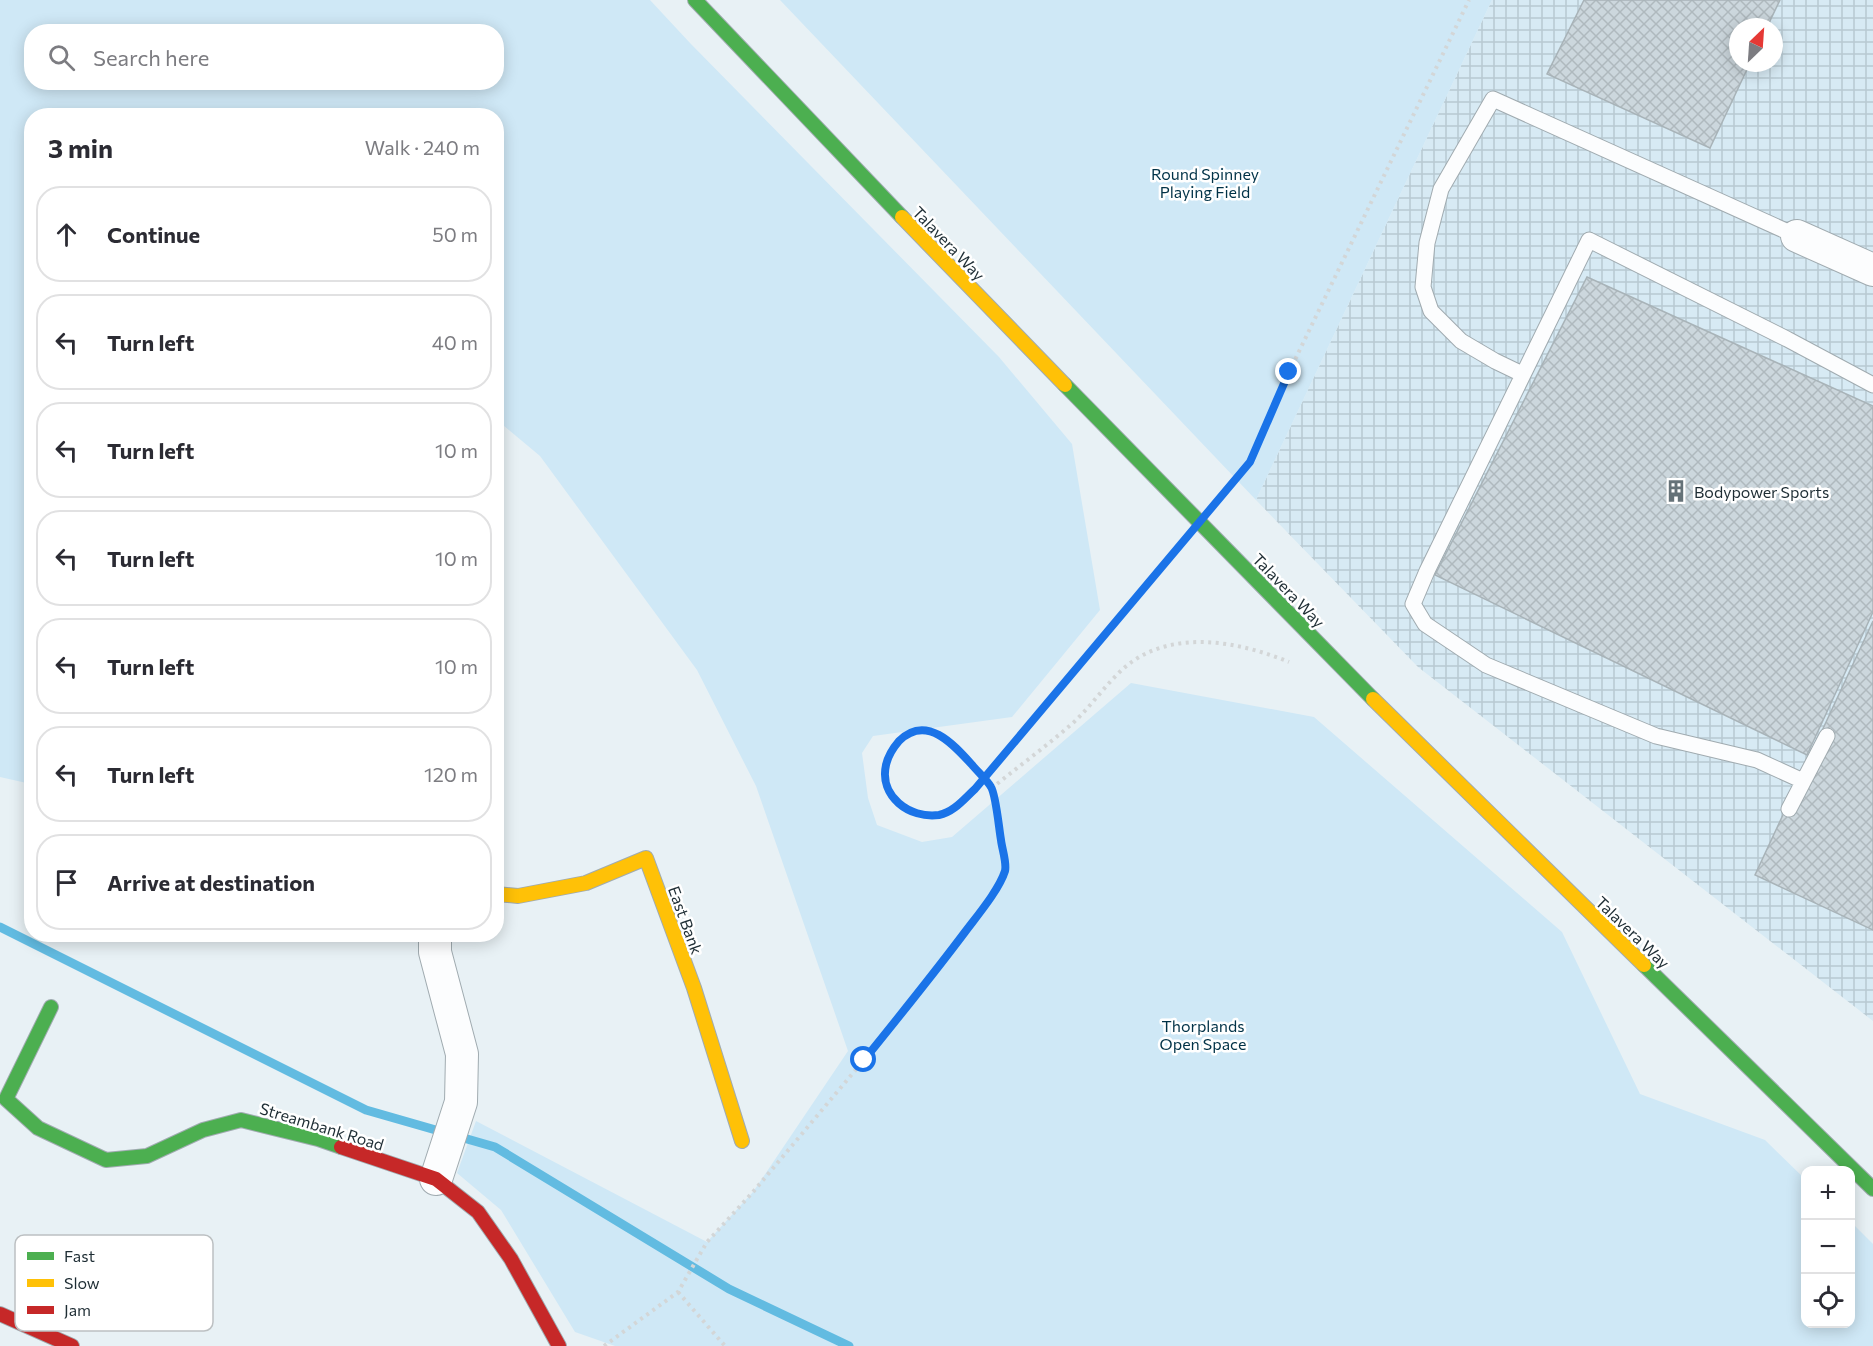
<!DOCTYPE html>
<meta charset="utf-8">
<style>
body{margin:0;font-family:Commissioner,sans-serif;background:#f2f2f3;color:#2b2b33}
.controls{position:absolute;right:18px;bottom:18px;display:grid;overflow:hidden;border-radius:12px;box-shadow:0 3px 15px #0003}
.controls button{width:54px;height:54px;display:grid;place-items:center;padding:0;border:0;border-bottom:2px solid #e1e1e2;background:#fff;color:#2b2b33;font:30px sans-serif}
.compass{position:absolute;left:1729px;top:18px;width:54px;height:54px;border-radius:50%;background:#fff;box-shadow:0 3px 15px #0003;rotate:25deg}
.stop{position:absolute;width:18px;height:18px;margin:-14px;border:4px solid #1a73e8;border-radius:50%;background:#fff}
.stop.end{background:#1a73e8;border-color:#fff;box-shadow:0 2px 6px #0008}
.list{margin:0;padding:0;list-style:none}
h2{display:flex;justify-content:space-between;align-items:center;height:78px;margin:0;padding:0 24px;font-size:26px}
h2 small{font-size:20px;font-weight:400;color:#7c7c81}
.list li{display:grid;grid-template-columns:39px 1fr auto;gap:18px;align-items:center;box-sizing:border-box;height:96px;margin:0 12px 12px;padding:0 12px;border:2px solid #e1e1e2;border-radius:24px}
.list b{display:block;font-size:22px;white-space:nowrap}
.list em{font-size:20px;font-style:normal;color:#7c7c81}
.icon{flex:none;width:33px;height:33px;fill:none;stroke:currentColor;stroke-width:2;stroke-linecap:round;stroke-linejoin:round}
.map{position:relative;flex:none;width:1873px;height:1346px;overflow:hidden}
.search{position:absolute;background:#fff;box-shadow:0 3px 15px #0003;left:24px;top:24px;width:480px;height:66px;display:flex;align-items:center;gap:15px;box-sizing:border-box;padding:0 21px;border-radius:24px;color:#7c7c81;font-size:22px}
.panel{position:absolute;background:#fff;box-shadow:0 3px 15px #0003;left:24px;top:108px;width:480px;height:834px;border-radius:24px}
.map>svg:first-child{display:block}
</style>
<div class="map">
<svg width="1873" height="1346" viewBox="0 0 1873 1346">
<defs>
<pattern id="industrial-grid" width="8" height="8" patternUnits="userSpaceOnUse" patternTransform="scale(1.5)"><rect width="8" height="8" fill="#d7eaf4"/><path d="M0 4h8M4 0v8" fill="none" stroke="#b8c9d2"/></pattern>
<pattern id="building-cross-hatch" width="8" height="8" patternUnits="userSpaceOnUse" patternTransform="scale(1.5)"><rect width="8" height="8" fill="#ccd7dd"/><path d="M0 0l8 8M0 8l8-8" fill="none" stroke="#afb9be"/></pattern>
</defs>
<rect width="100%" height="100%" fill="#e8f1f5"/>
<path fill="url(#industrial-grid)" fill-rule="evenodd" d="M1492,0h381v1021l-455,-354 -162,-167zM1738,27h36v36h-36z"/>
<path fill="#cfe8f6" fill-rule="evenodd" d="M0,0h650l40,43 309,314 73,87 28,166 -88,107 -139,19 -11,17 6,45 9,27 45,17 30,-5 179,-154 183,34 248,215 78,162 125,46 40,39 1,145h44l1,-102 22,22v102h-1258l-40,-14 -74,-122 -44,-37 19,-52 231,121 46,-50 95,-141 -92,-265 -59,-116 -157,-214 -43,-36 -1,-304h-464l-1,668 -31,-7zM32,32h464v50h-464z
M780,0h712l-236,500z"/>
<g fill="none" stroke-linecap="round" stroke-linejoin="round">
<path stroke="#62bbe1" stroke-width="9" d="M0,927l366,183 129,37 234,142 120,57"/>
</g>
<path fill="url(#building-cross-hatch)" stroke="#a8b3b8" stroke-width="1.5" d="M1584,0h196l-13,27h-29v36h12l-40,85 -163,-74z
M1587,277l286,129v206l-66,143 -372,-180z
M1873,621v309l-118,-55z"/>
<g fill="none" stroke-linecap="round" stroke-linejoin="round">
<g stroke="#a0abb0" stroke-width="17">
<path id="lane" d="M1522,374l-27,-13 -34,-20 -30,-30 -8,-24 4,-44 14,-54 52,-90 304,137
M1803,781l-46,-21 -101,-24 -170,-71 -61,-41 -12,-20 14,-33 162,-331 198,99 86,46
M1789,809l38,-73"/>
</g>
<g stroke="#a0abb0" stroke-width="34">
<path id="street" d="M1797,236l76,34
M435,934v18l27,102 -1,48 -25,77"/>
</g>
<g stroke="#a0abb0" stroke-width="16">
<path id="fast" d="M695,0l207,217
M1065,385l308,314
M1644,965l229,224
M51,1007l-45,92 32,29 68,32 41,-4 56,-26 38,-10 77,19 23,8"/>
</g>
<g stroke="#a0abb0" stroke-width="16">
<path id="slow" d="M902,217l163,168
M1373,699l271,266
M496,894l22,2 68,-13 60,-25 48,130 48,153"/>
</g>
<g stroke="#a0abb0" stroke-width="16">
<path id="jam" d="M341,1147l95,32 42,33 33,47 48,87
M0,1314l72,32"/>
</g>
<path stroke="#d3d6d7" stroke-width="4" stroke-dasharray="3 4.5" stroke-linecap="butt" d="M1250,462l39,-90 180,-372
M967,759l25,29c27,-22 56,-43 82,-66 18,-17 32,-38 50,-54 46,-40 114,-27 165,-6
M678,1292l47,54
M604,1346l74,-54 29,-50 46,-50 111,-132 65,-80 57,-76 20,-34 -14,-82"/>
<use href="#lane" stroke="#fcfdfe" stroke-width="15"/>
<use href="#street" stroke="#fcfdfe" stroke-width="32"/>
<use href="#fast" stroke="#4caf50" stroke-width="14"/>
<use href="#slow" stroke="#ffc107" stroke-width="14"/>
<use href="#jam" stroke="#c62828" stroke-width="14"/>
<path stroke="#d3d6d7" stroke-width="4" stroke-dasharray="3 4.5" stroke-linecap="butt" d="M967,759c-4,-4 -8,-10 -12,-14 -53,-51 -104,48 -40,68 29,8 41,-6 60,-24l275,-327"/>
</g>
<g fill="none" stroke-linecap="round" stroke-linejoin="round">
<path stroke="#1a73e8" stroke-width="8" d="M864,1060c34,-42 68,-84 101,-128 12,-16 34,-42 40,-61 2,-8 -3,-22 -4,-31 -2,-11 -5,-45 -10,-53 -4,-7 -12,-14 -18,-21 -18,-20 -46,-53 -74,-25 -6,7 -11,15 -13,24 -7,31 23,54 53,50 15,-3 25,-16 36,-26l275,-327 39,-90"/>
</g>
<defs>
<g id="building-bare" transform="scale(1.8)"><path d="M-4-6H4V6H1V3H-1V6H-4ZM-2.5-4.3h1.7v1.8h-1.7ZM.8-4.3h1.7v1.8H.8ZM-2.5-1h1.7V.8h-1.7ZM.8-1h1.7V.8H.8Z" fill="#657278" stroke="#fff" stroke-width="2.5" paint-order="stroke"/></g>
</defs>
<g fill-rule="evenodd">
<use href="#building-bare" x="1676" y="491"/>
</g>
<g text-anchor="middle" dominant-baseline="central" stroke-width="5" stroke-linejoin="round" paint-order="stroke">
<g font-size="16" fill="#003247" stroke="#fff">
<text x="1205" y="173">Round Spinney<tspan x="1205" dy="18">Playing Field</tspan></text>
<text x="1203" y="1025">Thorplands<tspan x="1203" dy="18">Open Space</tspan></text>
</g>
<g font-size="16" fill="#1e2d34" stroke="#fff">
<text transform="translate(949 243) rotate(46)">Talavera Way</text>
<text transform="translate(1289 590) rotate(46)">Talavera Way</text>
<text transform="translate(686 920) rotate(70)">East Bank</text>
<text transform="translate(1633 932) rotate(44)">Talavera Way</text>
<text transform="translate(322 1126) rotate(17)">Streambank Road</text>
</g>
<g font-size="16" fill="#1e2d34" stroke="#fff" text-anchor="start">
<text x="1694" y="491">Bodypower Sports</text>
</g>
</g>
<rect x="15" y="1235" width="198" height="96" rx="9" fill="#fff" stroke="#bcc0c2" stroke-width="1.5"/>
<rect x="27" y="1252" width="27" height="8" fill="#4caf50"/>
<rect x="27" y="1279" width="27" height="8" fill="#ffc107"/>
<rect x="27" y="1306" width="27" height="8" fill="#c62828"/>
<g font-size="16" fill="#1e2d34">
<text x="64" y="1262">Fast</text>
<text x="64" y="1289">Slow</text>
<text x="64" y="1316">Jam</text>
</g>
</svg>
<div class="controls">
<button>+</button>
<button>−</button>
<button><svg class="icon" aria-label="locate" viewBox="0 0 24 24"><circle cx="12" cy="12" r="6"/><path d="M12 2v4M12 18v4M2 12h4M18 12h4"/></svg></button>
</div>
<svg class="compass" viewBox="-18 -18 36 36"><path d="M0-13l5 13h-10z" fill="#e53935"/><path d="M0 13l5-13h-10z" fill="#7c7c81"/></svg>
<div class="stop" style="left:864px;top:1060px"></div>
<div class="stop end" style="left:1289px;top:372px"></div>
<div class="search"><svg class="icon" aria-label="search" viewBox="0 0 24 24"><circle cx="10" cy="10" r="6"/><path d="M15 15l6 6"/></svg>Search here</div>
<section class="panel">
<h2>3 min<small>Walk · 240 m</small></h2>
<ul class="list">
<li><svg class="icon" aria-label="ahead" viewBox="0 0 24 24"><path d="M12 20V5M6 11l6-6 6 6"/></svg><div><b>Continue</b></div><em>50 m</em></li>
<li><svg class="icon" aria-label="left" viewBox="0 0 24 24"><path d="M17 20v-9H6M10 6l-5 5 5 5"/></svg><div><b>Turn left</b></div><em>40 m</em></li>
<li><svg class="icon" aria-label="left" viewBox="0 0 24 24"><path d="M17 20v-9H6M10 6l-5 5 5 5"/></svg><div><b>Turn left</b></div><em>10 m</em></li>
<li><svg class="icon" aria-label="left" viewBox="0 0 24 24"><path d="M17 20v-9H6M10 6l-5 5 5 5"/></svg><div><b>Turn left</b></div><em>10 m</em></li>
<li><svg class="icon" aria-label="left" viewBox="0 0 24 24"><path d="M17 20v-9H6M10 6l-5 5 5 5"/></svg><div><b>Turn left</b></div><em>10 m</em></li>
<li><svg class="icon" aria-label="left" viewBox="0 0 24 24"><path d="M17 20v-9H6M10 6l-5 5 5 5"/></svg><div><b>Turn left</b></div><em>120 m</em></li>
<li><svg class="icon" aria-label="arrive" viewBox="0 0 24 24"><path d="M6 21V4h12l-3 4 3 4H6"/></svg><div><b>Arrive at destination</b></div></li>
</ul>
</section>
</div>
